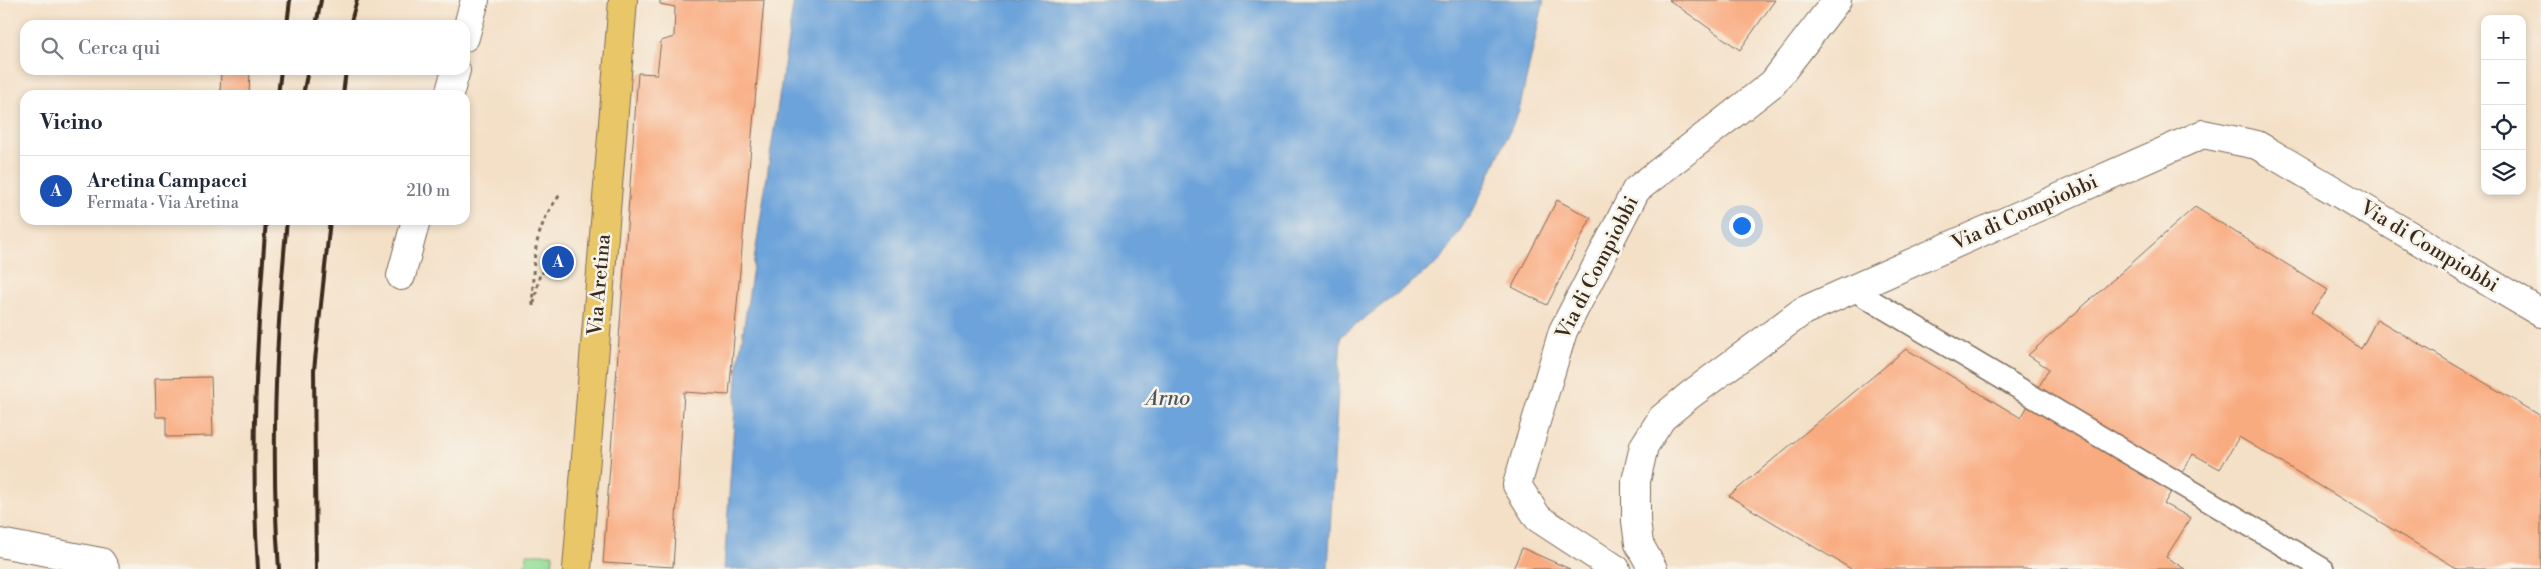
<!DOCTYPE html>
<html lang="it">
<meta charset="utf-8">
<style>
body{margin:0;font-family:"Libre Bodoni",serif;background:#f2f2f3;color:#1f2937}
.controls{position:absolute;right:15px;top:15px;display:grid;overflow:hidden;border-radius:10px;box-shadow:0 2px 8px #0003}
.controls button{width:45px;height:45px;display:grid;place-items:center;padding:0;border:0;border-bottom:1px solid #e0e1e3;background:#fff;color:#1f2937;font:25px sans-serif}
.you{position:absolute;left:1741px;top:225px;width:18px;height:18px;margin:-12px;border:4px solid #fff;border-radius:50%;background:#1a73e8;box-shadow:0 0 0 8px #1a73e833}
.badge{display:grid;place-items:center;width:32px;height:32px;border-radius:50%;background:#b45309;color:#fff;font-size:16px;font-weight:700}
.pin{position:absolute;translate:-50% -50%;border:2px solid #fff;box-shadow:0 1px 5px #0006}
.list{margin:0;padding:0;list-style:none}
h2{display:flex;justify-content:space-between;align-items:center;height:65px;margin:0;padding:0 20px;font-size:21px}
h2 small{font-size:16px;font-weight:400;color:#747a83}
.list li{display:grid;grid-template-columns:32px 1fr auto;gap:15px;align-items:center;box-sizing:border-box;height:70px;padding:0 20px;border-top:1px solid #e0e1e3}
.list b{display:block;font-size:19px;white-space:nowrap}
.list p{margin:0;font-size:16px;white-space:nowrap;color:#747a83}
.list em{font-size:16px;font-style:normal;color:#747a83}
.icon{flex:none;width:28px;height:28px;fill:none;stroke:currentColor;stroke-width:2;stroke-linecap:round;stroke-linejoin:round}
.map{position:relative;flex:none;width:2541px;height:569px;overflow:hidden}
.search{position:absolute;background:#fff;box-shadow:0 2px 8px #0003;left:20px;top:20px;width:450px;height:55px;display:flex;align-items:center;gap:12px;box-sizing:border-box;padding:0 18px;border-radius:15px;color:#747a83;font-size:19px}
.panel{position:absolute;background:#fff;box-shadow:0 2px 8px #0003;left:20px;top:90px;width:450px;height:135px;border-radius:15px}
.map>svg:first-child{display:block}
</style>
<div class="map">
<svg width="2541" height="569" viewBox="0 0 2541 569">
<rect width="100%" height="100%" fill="#f7f3e8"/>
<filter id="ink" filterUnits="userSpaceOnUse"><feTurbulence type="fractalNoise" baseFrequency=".02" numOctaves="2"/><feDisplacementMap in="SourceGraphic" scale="10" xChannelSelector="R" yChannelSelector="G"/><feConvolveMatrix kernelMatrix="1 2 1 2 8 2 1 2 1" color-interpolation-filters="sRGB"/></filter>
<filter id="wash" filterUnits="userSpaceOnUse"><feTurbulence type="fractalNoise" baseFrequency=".0096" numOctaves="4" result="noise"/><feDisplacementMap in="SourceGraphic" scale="20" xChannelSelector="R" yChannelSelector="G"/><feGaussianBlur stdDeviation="1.12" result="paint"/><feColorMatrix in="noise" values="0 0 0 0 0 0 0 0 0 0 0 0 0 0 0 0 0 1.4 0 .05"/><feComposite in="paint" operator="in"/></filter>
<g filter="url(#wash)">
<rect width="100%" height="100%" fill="#f4e0c7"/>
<path fill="#94de99" stroke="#68845c" d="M527,554h26l-1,15h-28z"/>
<path fill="#6ca3da" stroke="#54667c" d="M794,0h750l-25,111 -44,96 -35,54 -99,75 -13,233h-604l14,-204z"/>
<g id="blocks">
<path fill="#f9ab80" d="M660,0h104l-35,395 -45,-3 -11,175 -70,-4 35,-490 19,1 4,-33 13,-4 1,-30 -15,-3z
M1669,0h106l-35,50z
M221,70h29l-1,25h-29z
M1557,200l34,18 -44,87 -35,-18z
M2195,207l133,83 -17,22 50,37 16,-30 164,97v153h-83l-219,-132 -19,32 -27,-15 -29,50 27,14 -25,39 19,12h-334l-122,-73 177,-147 115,69 28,-49 -21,-14z
M211,377l2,59 -47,1v-20h-10l-1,-39z
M1522,548l48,21h-57z"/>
</g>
</g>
<g filter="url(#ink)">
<use href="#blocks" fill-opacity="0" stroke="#7c6a59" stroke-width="1"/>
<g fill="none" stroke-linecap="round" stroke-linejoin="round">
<g stroke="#7c6a59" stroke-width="24">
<path id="service" d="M1852,289l471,280"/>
</g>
<g stroke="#7c6a59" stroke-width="30">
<path id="minor" d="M465,37l10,-37
M449,95l7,-25
M401,276l15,-56
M0,543l101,19 4,7
M1616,569l-78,-51 -21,-33 46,-154 73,-141 137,-107 64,-83
M1653,569l-14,-25 -3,-23v-40l8,-35 18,-28 28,-23 113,-84 400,-177 54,11 284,168"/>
</g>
<g stroke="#7c6a59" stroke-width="30">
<path id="primary" d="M577,569l46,-569"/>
</g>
<path stroke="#7c6a59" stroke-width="3" stroke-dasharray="4 4" stroke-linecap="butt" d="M534,303l6,-30 18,-5
M533,306c-1,-41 0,-78 27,-111"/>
<use href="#service" stroke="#fff" stroke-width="21"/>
<use href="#minor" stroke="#fff" stroke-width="28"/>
<use href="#primary" stroke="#e9c769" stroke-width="28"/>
<path stroke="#3b2a1e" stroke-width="4" d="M287,25l3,-25
M316,25l5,-25
M350,25l7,-25
M278,95l3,-25
M303,95l5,-25
M343,95l3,-25
M258,569c-8,-116 -1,-234 8,-349
M279,569c-9,-116 -3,-234 8,-349
M316,569l-2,-199 16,-150"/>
</g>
</g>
<g text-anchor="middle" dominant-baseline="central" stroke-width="5" stroke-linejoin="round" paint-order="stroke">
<g font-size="20" fill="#3b2a1e" stroke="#f7f3e8">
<text transform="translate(2025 213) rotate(-24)">Via di Compiobbi</text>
<text transform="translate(2429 247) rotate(31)">Via di Compiobbi</text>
<text transform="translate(1598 268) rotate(-63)">Via di Compiobbi</text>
<text transform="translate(600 285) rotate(-85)">Via Aretina</text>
</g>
<g font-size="21" font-style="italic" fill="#4c5460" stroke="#f7f3e8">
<text x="1168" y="399">Arno</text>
</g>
</g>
</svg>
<div class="controls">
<button>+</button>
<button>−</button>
<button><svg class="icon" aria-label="locate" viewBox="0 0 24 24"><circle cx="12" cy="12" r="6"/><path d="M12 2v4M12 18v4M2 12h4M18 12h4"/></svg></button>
<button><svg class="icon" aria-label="layers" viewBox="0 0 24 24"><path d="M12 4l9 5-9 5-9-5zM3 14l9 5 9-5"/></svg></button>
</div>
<div class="you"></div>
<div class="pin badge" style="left:558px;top:262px;background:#1a4fb4">A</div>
<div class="search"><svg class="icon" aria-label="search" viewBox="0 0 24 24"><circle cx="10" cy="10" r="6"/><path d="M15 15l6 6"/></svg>Cerca qui</div>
<section class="panel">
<h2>Vicino<small></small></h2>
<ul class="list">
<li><span class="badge" style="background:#1a4fb4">A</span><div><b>Aretina Campacci</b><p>Fermata · Via Aretina</p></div><em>210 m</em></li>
</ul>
</section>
</div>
